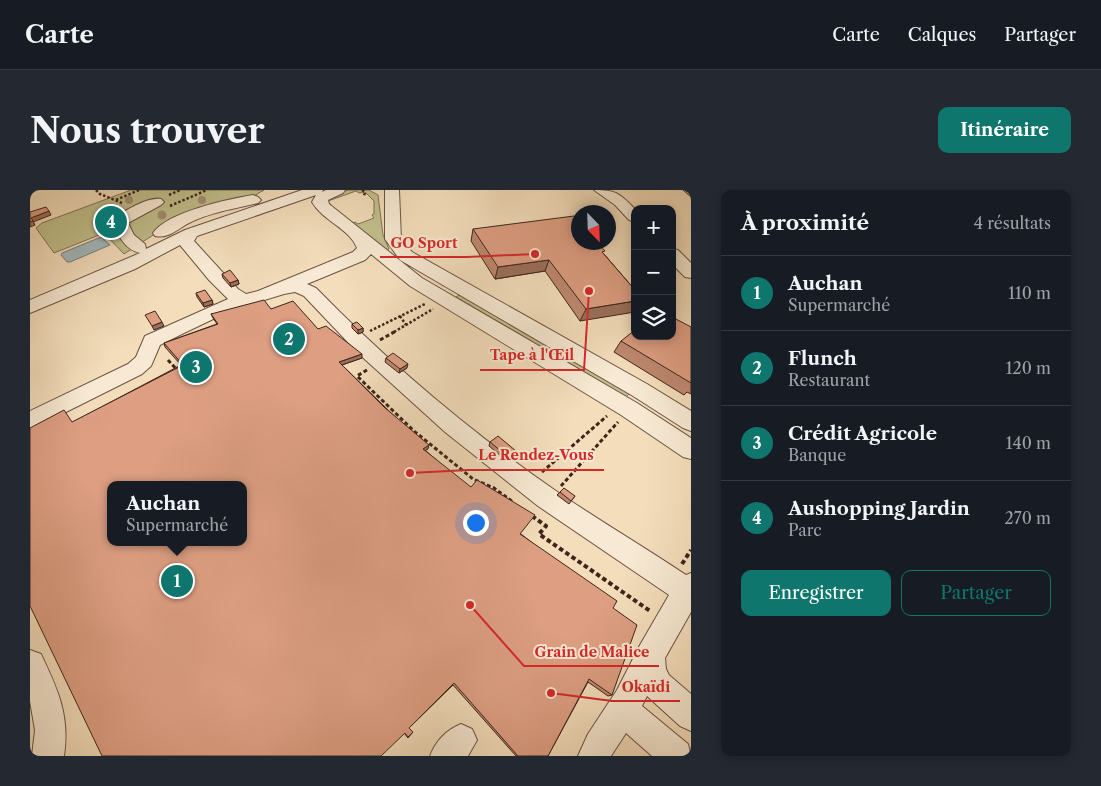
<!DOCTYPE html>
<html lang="fr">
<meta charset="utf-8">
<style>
body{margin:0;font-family:"Libre Caslon Text",serif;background:#242831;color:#f1f3f6}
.controls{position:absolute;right:15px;top:15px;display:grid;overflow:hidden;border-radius:10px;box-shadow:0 2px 12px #0003}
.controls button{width:45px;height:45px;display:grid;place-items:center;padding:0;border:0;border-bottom:1px solid #363941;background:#171b24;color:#f1f3f6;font:25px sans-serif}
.compass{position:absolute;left:541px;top:15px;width:45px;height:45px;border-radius:50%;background:#171b24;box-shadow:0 2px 12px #0003;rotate:157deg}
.you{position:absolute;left:445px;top:332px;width:18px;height:18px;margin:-12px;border:4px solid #fff;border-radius:50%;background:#1a73e8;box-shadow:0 0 0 8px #1a73e833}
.badge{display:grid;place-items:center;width:32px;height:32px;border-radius:50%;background:#0f766e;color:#fff;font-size:16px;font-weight:700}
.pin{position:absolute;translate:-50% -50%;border:2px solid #fff;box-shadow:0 1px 5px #0006}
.popup{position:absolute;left:77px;top:291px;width:140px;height:65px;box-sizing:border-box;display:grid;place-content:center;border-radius:10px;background:#171b24;filter:drop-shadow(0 1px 4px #0005);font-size:16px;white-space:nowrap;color:#9ea1a6}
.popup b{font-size:19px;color:#f1f3f6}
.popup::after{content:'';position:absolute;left:50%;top:100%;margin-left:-10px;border:10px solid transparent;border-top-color:#171b24}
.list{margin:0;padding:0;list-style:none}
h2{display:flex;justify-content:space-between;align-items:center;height:65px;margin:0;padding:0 20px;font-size:21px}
h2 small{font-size:16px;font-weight:400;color:#9ea1a6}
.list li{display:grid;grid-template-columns:32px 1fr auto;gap:15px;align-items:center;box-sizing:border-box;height:75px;padding:0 20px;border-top:1px solid #363941}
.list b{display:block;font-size:19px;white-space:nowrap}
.list p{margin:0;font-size:16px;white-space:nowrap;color:#9ea1a6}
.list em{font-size:16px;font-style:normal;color:#9ea1a6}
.actions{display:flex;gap:10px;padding:15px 20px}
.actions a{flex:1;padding:11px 0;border:1px solid #0f766e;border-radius:10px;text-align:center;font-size:18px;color:#0f766e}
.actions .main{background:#0f766e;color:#fff}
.icon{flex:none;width:28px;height:28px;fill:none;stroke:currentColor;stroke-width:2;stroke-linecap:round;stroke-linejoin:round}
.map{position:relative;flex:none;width:661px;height:566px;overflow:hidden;border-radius:10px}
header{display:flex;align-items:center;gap:30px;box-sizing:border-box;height:70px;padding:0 25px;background:#171b24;border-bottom:1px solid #363941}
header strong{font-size:24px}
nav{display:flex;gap:28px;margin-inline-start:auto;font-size:18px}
.intro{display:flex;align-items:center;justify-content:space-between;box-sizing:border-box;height:120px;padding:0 30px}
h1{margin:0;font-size:35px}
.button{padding:12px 22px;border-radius:10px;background:#0f766e;color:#fff;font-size:18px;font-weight:700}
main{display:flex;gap:30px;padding:0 30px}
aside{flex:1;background:#171b24;border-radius:10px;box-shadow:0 2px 12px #0003}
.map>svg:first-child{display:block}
</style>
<header>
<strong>Carte</strong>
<nav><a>Carte</a><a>Calques</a><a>Partager</a></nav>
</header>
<div class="intro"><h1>Nous trouver</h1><a class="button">Itinéraire</a></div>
<main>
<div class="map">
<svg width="661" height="566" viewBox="0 0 661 566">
<rect width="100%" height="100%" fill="#f3ddbb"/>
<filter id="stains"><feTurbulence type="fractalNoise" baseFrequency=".004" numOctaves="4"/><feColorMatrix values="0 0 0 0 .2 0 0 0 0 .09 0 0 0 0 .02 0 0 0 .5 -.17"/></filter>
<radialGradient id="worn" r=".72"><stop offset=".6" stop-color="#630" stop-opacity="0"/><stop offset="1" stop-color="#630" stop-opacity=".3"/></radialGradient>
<path fill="#c1bf8c" stroke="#807254" d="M101,0h133l-15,9 -85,29 -40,26 -20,-21 -50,20 -18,-25 6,-5z
M318,0h21l9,5 5,40 6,14 -5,3 -33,-28 4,-2 3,2 16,-6 -2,-3 2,-1v-13l-9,-9 -6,1 -3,-2 -28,10 4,6 -7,-4 2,-5z
M429,105l171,98 -4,4 -170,-100z"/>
<path fill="#a1b8bc" stroke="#797d7c" d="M71,47l9,8 -40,17h-3l-6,-7 1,-2z"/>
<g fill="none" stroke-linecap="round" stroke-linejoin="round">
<g stroke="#6b5343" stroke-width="2">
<path id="minor" d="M272,0h21l-1,2 4,-2h19l-2,3 -15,7 1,4 93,74 215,125 54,35v21l-8,-2 -62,-42 -211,-129 -39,-32 -6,6 -58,24 9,4c73,75 153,143 240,203 42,29 87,55 130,84l5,-2v39l-26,46 1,11 3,6 22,19v37l-11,-5 -33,-30 -5,10 46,38 3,12h-39l-26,-23 -15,23h-33l10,-22 29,-44 23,-45 29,-50 -131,-89 -93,-74 -86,-78 -55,-58 -9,-4 -11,2 -52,16 -50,24 -22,11 -9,21 -9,8 -112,56v-19l98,-47 8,-7 9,-21 83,-37 -19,-19 -29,-35 -45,24 -105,44v-13l110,-47c-15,-3 -22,-18 -28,-31 7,-10 38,-26 49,-23l3,3 -3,3 -33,18 6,12 11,9 1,5 39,-19zM286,5l-4,7c11,19 37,26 45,46l-4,4 -95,39 -12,3 -8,-5 -44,-48 3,-5z
M355,0h14l2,49 11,13 235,132 44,27v20l-8,-3 -50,-32 -233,-136 -15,-21z
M564,0c22,0 25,3 41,19v13l-6,-2 -14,-15z
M223,5l5,2 3,3 -3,3c-24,6 -48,9 -71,21 -10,6 -20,15 -32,12l-2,-3c14,-21 76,-34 100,-38z
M642,59l6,1 13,13v15l-6,-1 -13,-13z
M0,460l11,4c17,36 29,61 23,102h-32l3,-26 -5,-29z
M431,534l11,5 5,11 -9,16h-38c6,-15 16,-26 31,-32z"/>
</g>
<path stroke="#3e251b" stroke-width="2.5" stroke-dasharray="2.5 2" stroke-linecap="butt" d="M66,0l4,4 22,9
M332,0l3,2 -1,4
M139,5l11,-5
M86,10l23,-10
M140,16l37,-16
M370,126l6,9
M340,141l55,-27
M364,142l39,-23"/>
<path stroke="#3e251b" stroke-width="3" stroke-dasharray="4 2.5" stroke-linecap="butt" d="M350,150l16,-9
M138,170l10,11
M337,180l-10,6 57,55 59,48 21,9 19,14
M512,282l65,-56
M531,296l57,-64"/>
<path stroke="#3e251b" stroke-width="4" stroke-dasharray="4.5 3" stroke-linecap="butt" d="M502,326l14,10 -7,8 111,77
M652,374l9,-14"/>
<use href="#minor" fill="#f7e9d3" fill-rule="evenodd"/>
</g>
<g fill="#a28d72">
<circle cx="99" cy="10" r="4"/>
<circle cx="172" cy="10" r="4"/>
<circle cx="132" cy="25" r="4.5"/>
</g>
<path fill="#be8870" stroke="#3e251b" d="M653,0h8v7z
M443,39l131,25 31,36 -55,31 -35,-50 -50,8 -24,-38z
M192,84l16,6 1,4 -8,3 -8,-9z
M166,103l16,7 1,4 -9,3 -7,-10z
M241,119l47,20 44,29 -20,7 86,84 -3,1 96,84 92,74 -1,87 -4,1 -20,-14 -40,74h-32l-63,-71 -44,43 4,4 -5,6 -4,-5 -331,-311 108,-57 -16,-18 -1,-4 53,-19 -4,-6 -2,-4z
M322,134l11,4v4l-5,2 -6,-6z
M661,137v67l-4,-2 -3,3 -70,-43 7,-11z
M356,168l21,10 -8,5 -14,-11z
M460,252l25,12 -8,7 -18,-15z
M530,302l15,4 -6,8 -12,-9z"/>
<path fill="#9b6f5b" stroke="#3e251b" d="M19,21l2,4 -18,7 -2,-4z
M3,31l2,4 -5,2v-5z
M519,70l-4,11 -50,8 3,-12z
M208,90l1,4 -8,3 -1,-4z
M182,110l1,4 -9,3 -1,-4z
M605,111v11l-55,9 6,-12z
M132,132l2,4 -10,4 -2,-4z
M333,138v4l-5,2v-4z
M332,164v4l-23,8v-4z
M378,174l-1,4 -8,5 1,-4z
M399,255l-1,4 -5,3v-3z
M486,261l-1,3 -8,7 1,-4z"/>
<path fill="#dd9e82" stroke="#3e251b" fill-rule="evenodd" d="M16,17l3,4 -18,7 2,3 -3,1v-10z
M544,26l4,5v21h19l8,9 -3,1 33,38v11l-49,8 -37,-49 -51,7 -25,-38z
M200,80l8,10 -8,3 -8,-9z
M175,100l7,10 -9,3 -7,-10z
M234,110l7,9 22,-8 25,28 8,-3 36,28 -23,8 45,45 45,38 -6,4 48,38 6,-7 58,35 -15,19 97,67 -4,7 24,17 -25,70 -23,-16 -41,77h-30l-64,-73 -45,45 4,4 -5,5 -3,-4 -24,23h-279l-72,-150v-178l34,-18 8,12 111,-57 -19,-22 54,-19 -7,-10zM81,295h132v57h-132z
M125,121l7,11 -10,4 -7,-11z
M642,127l19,10v56l-70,-42 14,-11v6h37z
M327,132l6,6 -5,2 -6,-6z
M363,163l15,11 -8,5 -14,-11z
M468,246l18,15 -8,6 -18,-15z
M534,298l11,8 -4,5 -11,-9z"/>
<path fill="none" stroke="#d62828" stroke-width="2" d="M505 64L437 67H350M559 101L554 180H450M380 283L438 280H574M440 415L494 476H629M521 503L582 511H650"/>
<g fill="#d62828" stroke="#f7e9d3" stroke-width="2">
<circle cx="505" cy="64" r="5"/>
<circle cx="559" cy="101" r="5"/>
<circle cx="380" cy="283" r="5"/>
<circle cx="440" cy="415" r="5"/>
<circle cx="521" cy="503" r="5"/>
</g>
<g font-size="14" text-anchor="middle" font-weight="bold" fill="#d62828" stroke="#f7e9d3" stroke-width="4" stroke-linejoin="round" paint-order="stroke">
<text x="394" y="58">GO Sport</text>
<text x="502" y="170">Tape à l'Œil</text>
<text x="506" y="270">Le Rendez-Vous</text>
<text x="562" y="467">Grain de Malice</text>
<text x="616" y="502">Okaïdi</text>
</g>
<rect width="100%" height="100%" filter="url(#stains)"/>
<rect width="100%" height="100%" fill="url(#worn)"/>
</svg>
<div class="controls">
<button>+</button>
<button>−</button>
<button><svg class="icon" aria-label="layers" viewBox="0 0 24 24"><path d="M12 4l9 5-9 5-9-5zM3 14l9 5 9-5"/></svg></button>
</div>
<svg class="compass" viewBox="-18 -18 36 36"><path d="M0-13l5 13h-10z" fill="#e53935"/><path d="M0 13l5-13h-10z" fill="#9ea1a6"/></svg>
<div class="you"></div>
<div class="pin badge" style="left:147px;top:391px">1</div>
<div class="popup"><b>Auchan</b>Supermarché</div>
<div class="pin badge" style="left:259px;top:149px">2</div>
<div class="pin badge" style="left:166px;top:177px">3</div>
<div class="pin badge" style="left:81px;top:32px">4</div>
</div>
<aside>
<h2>À proximité<small>4 résultats</small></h2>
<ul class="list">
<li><span class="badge">1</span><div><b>Auchan</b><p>Supermarché</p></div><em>110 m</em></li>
<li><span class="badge">2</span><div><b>Flunch</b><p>Restaurant</p></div><em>120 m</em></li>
<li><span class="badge">3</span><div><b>Crédit Agricole</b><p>Banque</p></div><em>140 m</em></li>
<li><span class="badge">4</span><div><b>Aushopping Jardin</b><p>Parc</p></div><em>270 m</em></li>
</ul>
<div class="actions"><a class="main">Enregistrer</a><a>Partager</a></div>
</aside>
</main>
